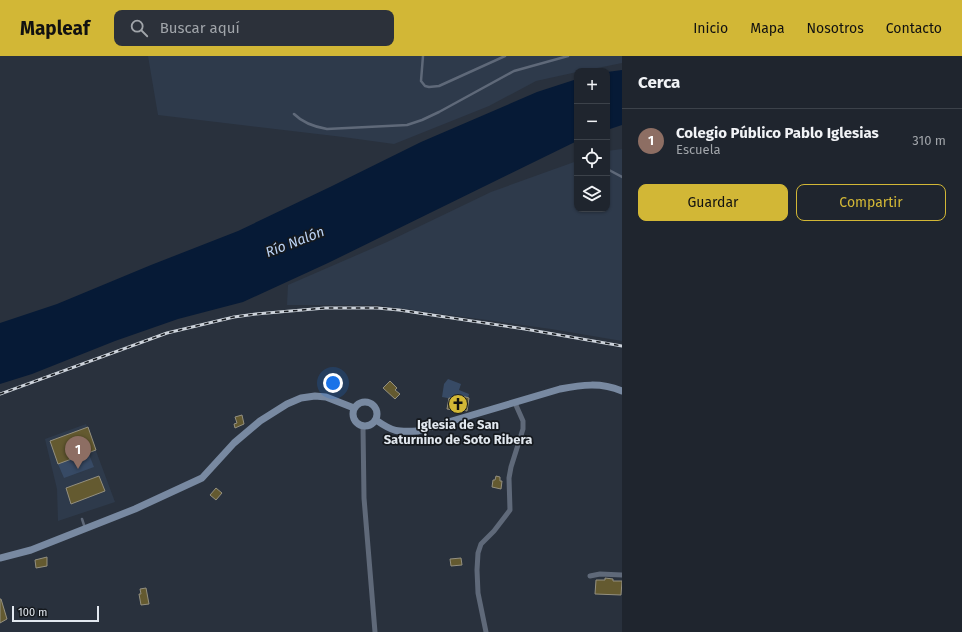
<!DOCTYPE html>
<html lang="es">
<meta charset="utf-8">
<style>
body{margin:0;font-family:"Fira Sans",sans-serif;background:#2c313a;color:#f1f3f6}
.controls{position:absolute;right:12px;top:12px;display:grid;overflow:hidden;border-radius:8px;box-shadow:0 1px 3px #0004}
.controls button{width:36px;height:36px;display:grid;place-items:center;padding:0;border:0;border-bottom:1px solid #3c424a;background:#1f252e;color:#f1f3f6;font:20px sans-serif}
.scale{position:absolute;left:12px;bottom:10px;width:87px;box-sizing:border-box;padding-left:4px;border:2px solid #e2e8ef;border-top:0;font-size:11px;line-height:14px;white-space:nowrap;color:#e2e8ef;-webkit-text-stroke:3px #15191e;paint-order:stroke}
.you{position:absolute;left:333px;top:327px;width:14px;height:14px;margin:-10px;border:3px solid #fff;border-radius:50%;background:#1a73e8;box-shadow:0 0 0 6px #1a73e833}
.badge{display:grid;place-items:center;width:26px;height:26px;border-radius:50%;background:#d2b736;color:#fff;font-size:13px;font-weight:700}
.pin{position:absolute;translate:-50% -33px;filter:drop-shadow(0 1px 2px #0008)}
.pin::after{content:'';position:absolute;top:21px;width:14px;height:12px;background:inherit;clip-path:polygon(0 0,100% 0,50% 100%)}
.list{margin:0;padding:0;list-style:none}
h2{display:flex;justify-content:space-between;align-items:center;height:52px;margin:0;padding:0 16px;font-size:17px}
h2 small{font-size:13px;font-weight:400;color:#a1a5aa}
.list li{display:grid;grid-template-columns:26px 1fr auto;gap:12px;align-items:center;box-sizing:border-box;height:64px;padding:0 16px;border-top:1px solid #3c424a}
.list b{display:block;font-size:15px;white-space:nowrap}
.list p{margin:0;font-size:13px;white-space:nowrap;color:#a1a5aa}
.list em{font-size:13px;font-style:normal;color:#a1a5aa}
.actions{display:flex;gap:8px;padding:12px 16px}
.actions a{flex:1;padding:9px 0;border:1px solid #d2b736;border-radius:8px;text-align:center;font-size:14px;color:#d2b736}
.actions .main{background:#d2b736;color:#111}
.icon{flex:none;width:22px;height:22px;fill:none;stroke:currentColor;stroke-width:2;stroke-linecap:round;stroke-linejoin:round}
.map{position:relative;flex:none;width:622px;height:576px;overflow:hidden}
header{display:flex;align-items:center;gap:24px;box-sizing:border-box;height:56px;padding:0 20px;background:#d2b736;color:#111}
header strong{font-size:19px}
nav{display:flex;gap:22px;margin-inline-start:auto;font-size:14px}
.search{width:280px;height:36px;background:#2c313a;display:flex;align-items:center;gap:10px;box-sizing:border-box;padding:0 14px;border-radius:8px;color:#a1a5aa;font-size:15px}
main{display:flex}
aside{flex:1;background:#1f252e}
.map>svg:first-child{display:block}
</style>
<header>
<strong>Mapleaf</strong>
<div class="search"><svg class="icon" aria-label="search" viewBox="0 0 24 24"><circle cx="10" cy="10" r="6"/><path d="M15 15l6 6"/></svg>Buscar aquí</div>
<nav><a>Inicio</a><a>Mapa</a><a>Nosotros</a><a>Contacto</a></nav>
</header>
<main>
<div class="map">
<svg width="622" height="576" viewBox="0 0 622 576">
<rect width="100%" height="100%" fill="#29313d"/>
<path fill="#2e3a4b" d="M148,0h474v7l-39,8h-6v1l-41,9 -47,25 -95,38 -51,-7 -185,-22z
M622,93v192l-71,-12 -174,-24h-90l1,-20 99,-43 104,-50 86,-31v48h30v-58z
M86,368l29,78 -57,19 -1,-32 -12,-50z"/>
<path fill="#374a65" d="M448,323l13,5 -2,6 10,4 -1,4 -6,-2v3l-4,-1v2l-16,-3 2,-13z
M88,396l6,15 -30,11 -6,-14z"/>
<path fill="#061a36" d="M622,14v55l-15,5v-58z
M577,23v62l-249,122 -85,39 -65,17 -63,22 -83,33 -32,10v-61l57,-19 94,-39 87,-34 92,-44 91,-45 116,-50z"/>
<path fill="#645a30" stroke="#949080" d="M390,325l7,7 -2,2 5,4 -5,5 -12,-11z
M462,340l7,2 -2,13 -4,-1 -1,1 -15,-2 2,-11 9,2v-2l4,1z
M242,359l2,9 -9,4 -1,-4 3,-1 -2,-6z
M88,371l8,23 -38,14 -8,-23z
M99,420l6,15 -34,13 -5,-16z
M496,420l4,1v4h2l-1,8 -9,-2 1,-7h2z
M216,432l6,5 -6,7 -6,-5z
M47,501v9l-11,2 -1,-8z
M461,502l1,7 -11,1 -1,-7z
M605,522l8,1v2h9l-1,14 -26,-1 1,-14h9z
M146,532l3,16 -8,1 -2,-11h2l-1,-5z
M0,543h1l6,20 -7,4z"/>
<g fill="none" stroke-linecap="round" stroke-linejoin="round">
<path stroke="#5f6979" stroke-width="2.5" d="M423,0l-2,25 4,5 4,1 10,-1 66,-30
M294,58c8,8 21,13 33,15l80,-4 15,-5 17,-8 75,-41 54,-15
M609,114l13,7
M82,463l3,9"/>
<path stroke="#5f6979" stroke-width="5" d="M363,371l1,71 11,134
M590,520l10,-2 22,1
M486,576l-8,-39 -1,-23 1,-17 3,-9 13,-13 16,-21 -1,-32 2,-11 12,-38v-8l-8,-18"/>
<path stroke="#7889a1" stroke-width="7" d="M353 358a12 12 0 1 1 24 0a12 12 0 1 1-24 0Z
M376,364c17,12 21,12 42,11l142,-42c21,-4 41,-7 62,2
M0,502l31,-8 104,-41 67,-31 32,-35 26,-22 27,-17 14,-6 14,-2 11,1 28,11"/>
<g stroke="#ccd2da" stroke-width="3">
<path id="rail" d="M0,338l167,-61 67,-16 22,-3 69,-6h52l22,2 126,19 97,17"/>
</g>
<use href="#rail" stroke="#15191e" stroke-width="1.5" stroke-dasharray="4.5" stroke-linecap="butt"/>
</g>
<defs>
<g id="church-disc" transform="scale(1)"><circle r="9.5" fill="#d2b736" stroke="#15191e"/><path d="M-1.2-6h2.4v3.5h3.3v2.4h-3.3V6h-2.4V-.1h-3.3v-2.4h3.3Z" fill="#111"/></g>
</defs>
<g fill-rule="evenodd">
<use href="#church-disc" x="458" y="348"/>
</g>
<g text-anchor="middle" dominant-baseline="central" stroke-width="3.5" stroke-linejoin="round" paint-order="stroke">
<g font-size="13" font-weight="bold" fill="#e2e8ef" stroke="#15191e">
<text x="458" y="368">Iglesia de San<tspan x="458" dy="15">Saturnino de Soto Ribera</tspan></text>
</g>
<g font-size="14" font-style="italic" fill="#bbd3f5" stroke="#15191e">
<text transform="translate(295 186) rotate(-21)">Río Nalón</text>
</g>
</g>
</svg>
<div class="controls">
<button>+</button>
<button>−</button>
<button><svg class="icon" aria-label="locate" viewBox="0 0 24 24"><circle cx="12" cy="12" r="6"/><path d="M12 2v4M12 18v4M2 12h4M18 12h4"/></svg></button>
<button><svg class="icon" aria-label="layers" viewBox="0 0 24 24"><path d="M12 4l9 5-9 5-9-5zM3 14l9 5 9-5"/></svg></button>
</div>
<div class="scale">100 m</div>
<div class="you"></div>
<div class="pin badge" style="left:78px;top:413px;background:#8d6e63">1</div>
</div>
<aside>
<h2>Cerca<small></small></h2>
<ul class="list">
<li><span class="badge" style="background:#8d6e63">1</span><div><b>Colegio Público Pablo Iglesias</b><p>Escuela</p></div><em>310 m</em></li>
</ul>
<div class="actions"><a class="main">Guardar</a><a>Compartir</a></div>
</aside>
</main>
